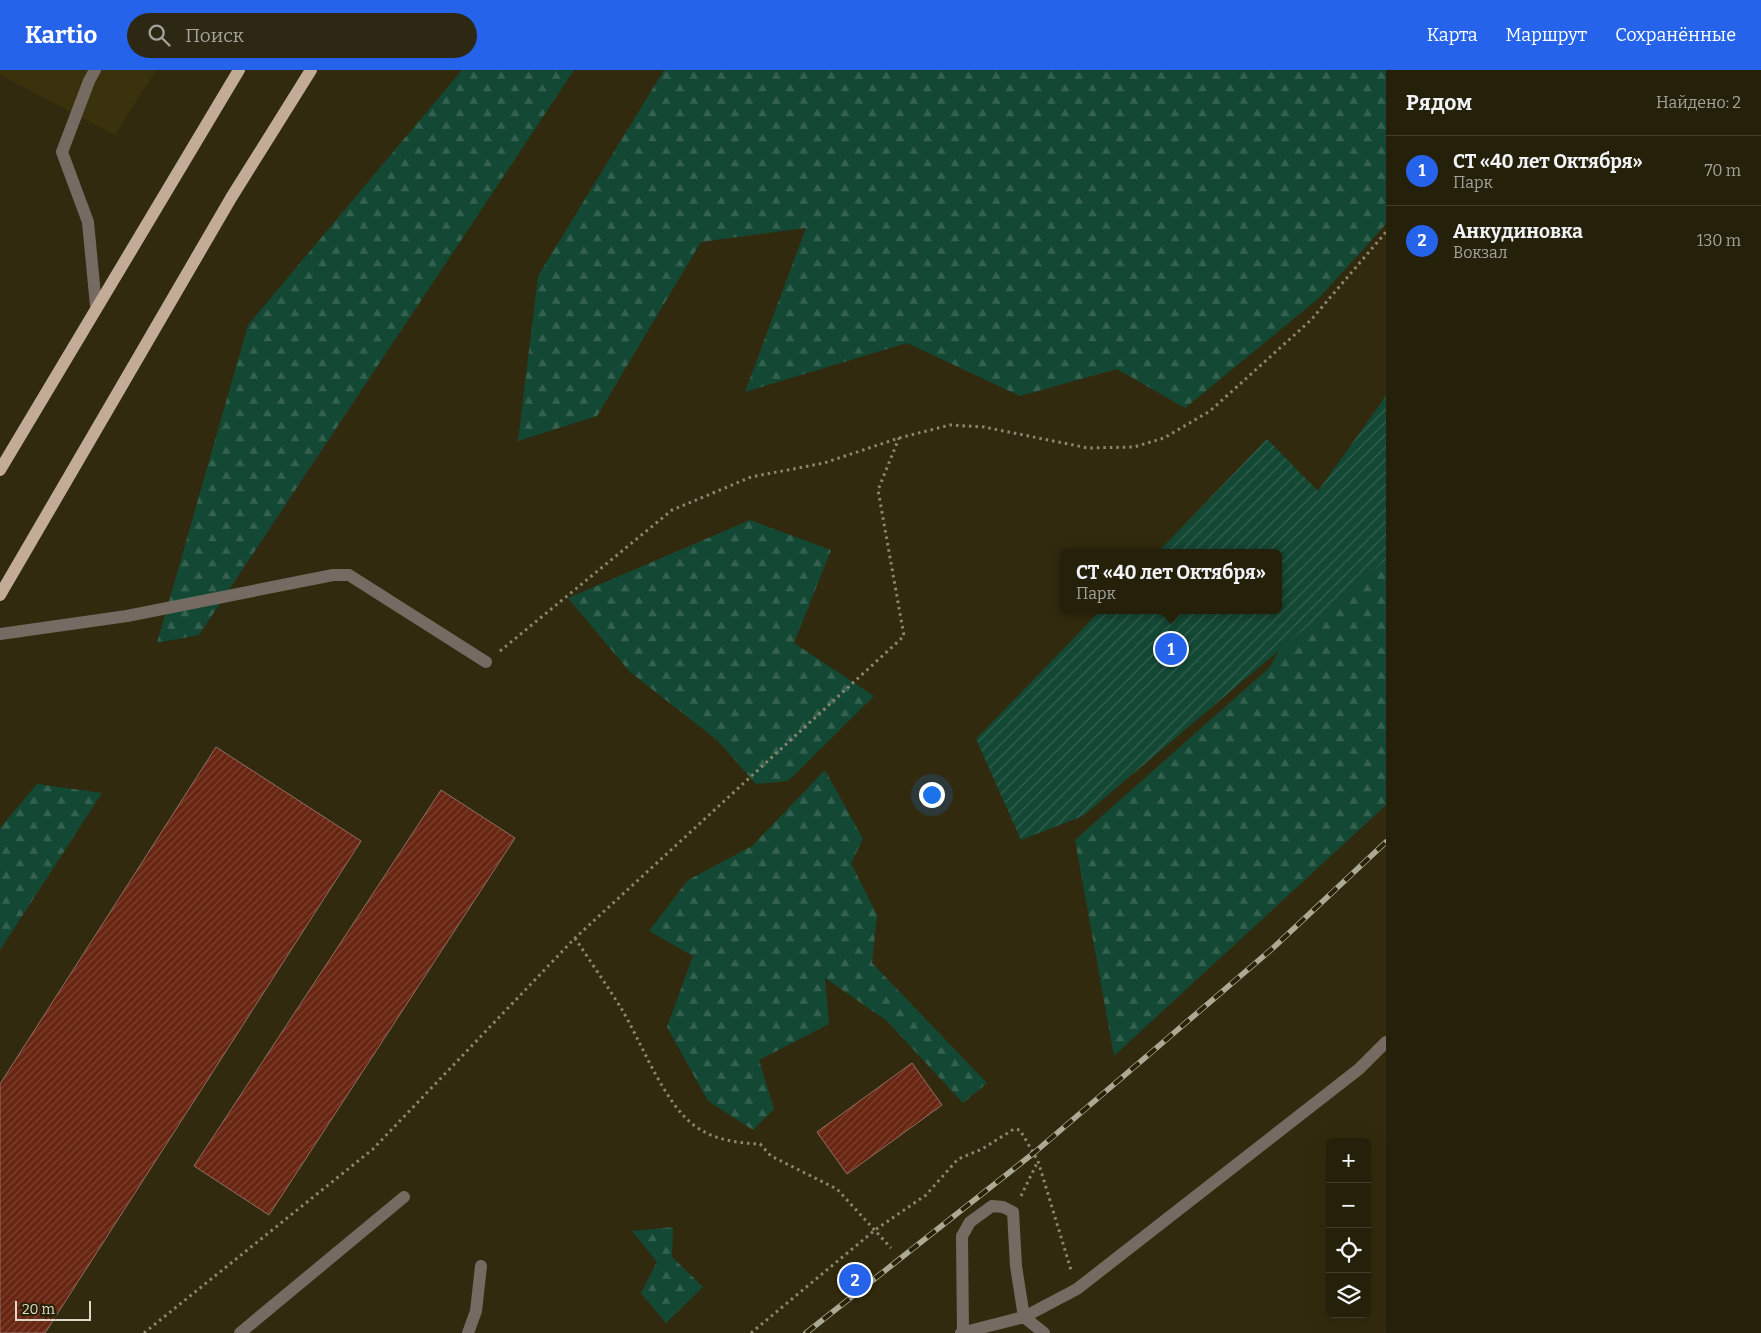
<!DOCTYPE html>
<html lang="ru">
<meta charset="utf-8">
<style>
body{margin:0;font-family:Bitter,serif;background:#2d2813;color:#f1f3f6}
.controls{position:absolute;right:15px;bottom:15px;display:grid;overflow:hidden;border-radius:8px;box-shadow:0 5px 20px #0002}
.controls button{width:45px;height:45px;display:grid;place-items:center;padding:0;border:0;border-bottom:1px solid #423e2b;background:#25200a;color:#f1f3f6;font:25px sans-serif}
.scale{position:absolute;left:15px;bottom:12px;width:76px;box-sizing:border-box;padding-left:5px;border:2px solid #dddac9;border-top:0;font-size:14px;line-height:18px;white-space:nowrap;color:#dddac9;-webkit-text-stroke:4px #272105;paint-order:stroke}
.you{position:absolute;left:931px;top:724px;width:18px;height:18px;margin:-12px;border:4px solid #fff;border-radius:50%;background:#1a73e8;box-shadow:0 0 0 8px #1a73e833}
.badge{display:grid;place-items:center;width:32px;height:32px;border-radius:50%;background:#2563eb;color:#fff;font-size:16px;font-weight:700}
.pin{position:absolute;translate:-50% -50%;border:2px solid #fff;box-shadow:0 1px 5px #0006}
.popup{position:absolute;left:1060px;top:479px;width:222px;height:65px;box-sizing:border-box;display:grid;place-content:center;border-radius:8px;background:#25200a;filter:drop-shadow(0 1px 4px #0005);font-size:16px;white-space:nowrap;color:#a3a39c}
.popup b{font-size:19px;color:#f1f3f6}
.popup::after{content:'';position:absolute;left:50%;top:100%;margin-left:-10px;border:10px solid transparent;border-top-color:#25200a}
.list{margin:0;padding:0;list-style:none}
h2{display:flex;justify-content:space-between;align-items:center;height:65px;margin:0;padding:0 20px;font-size:21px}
h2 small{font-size:16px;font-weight:400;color:#a3a39c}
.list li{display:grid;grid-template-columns:32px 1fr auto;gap:15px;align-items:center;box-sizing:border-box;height:70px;padding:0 20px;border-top:1px solid #423e2b}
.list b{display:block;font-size:19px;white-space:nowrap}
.list p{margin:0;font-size:16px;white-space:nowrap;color:#a3a39c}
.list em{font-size:16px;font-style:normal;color:#a3a39c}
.icon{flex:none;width:28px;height:28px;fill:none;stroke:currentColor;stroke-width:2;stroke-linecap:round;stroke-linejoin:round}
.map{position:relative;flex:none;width:1386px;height:1263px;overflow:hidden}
header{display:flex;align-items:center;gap:30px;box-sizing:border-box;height:70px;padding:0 25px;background:#2563eb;color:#fff}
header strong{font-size:24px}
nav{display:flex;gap:28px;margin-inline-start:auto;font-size:18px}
.search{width:350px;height:45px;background:#2d2813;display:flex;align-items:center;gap:12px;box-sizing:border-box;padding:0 18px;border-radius:28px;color:#a3a39c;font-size:19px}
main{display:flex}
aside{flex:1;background:#25200a}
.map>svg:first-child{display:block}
</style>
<header>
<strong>Kartio</strong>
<div class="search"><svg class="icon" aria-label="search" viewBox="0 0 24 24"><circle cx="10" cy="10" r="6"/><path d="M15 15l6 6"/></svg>Поиск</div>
<nav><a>Карта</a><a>Маршрут</a><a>Сохранённые</a></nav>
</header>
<main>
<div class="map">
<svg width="1386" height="1263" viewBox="0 0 1386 1263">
<defs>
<pattern id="forest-firs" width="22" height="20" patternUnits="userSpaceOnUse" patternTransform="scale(1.25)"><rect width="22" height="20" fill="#134834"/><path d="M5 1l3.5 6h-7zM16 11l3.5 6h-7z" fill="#356250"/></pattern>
<pattern id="garden-furrows" width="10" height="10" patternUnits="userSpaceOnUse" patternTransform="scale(1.25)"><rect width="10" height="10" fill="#134834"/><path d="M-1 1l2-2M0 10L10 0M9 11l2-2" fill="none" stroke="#356250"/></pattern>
<pattern id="building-hatch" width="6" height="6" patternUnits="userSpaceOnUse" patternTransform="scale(1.25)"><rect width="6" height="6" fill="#682511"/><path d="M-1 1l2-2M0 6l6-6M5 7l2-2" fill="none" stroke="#7d4432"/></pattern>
</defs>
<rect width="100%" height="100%" fill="#312a0e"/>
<path fill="#3a320d" d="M0,0h156l-41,65 -115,-60z"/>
<path fill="url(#forest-firs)" d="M462,0h112l-375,565 -42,8 91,-318z
M664,0h722v154l-67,74 -134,110 -68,-39 -97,27 -113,-53 -162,49 61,-164 -105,14 -104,174 -79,25 20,-165z
M1386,448v287l-272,251 -39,-216 195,-173 48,-90z
M750,450l81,30 -37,93 80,53 -86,85 -32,3 -39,-44 -87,-68 -62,-74z
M825,700l38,69 -12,24 26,52 -5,48 115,120 -24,20 -76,-82 -62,-43 4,46 -70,36 15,49 -21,21 -45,-29 -41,-74 26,-71 -44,-25 39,-51 64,-34z
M37,714l65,9 -102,157v-122z
M673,1157l-1,30 31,30 -37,36 -25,-30 16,-31 -25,-31z"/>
<path fill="url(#garden-furrows)" d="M1386,326v164l-303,256 -62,24 -45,-101 125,-129h177v-57h-121l110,-114 51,52z"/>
<path fill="url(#building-hatch)" stroke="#906f66" d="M216,677l145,94 -316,492h-45v-249z
M441,720l74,48 -246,377 -75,-49z
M912,993l30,42 -95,69 -30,-42z"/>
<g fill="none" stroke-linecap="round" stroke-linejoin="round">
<path stroke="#8c8770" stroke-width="3" stroke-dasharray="2.5 4" stroke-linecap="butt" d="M500,581l172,-141 79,-33 73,-14 75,-25 51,-13 34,2 104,21 46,-1 30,-9 46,-27 101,-91 75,-88
M575,868c15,23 31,46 46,70 20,33 43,96 74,118 19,14 42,17 65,18l11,12 66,33 54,59
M1021,1126l17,-35
M144,1263l229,-184 202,-211 329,-302 -26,-146 21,-52
M751,1263l124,-103 51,-35 32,-36 24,-10 32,-20 6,1 18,31 33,109"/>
<path stroke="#766b62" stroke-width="12" d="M95,0l-6,11 -27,71 26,70 8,84
M0,564l127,-18 206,-41h16l137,87
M240,1263l164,-136
M468,1263l8,-22 5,-45
M961,1263l63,-16 53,-28 282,-220 27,-27
M963,1263l-1,-97 8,-14 22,-16 11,1 10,5 3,54 8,51 20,16"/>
<path stroke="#c2ac98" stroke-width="12" d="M0,400l239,-400
M0,525l231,-397 80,-128"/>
<g stroke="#ada995" stroke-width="5.5">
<path id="rail" d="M806,1263l229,-181 238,-204 113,-106"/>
</g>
<use href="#rail" stroke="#272105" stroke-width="4" stroke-dasharray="11" stroke-linecap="butt"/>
</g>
</svg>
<div class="controls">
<button>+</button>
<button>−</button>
<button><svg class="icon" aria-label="locate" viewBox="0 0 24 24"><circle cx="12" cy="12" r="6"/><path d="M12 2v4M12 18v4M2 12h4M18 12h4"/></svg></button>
<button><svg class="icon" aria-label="layers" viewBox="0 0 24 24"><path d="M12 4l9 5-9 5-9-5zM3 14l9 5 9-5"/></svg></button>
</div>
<div class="scale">20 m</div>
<div class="you"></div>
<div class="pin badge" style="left:1171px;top:579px">1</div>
<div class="popup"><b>СТ «40 лет Октября»</b>Парк</div>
<div class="pin badge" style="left:855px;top:1210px">2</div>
</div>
<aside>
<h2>Рядом<small>Найдено: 2</small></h2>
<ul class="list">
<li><span class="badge">1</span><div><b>СТ «40 лет Октября»</b><p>Парк</p></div><em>70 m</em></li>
<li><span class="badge">2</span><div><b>Анкудиновка</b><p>Вокзал</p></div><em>130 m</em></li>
</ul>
</aside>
</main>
